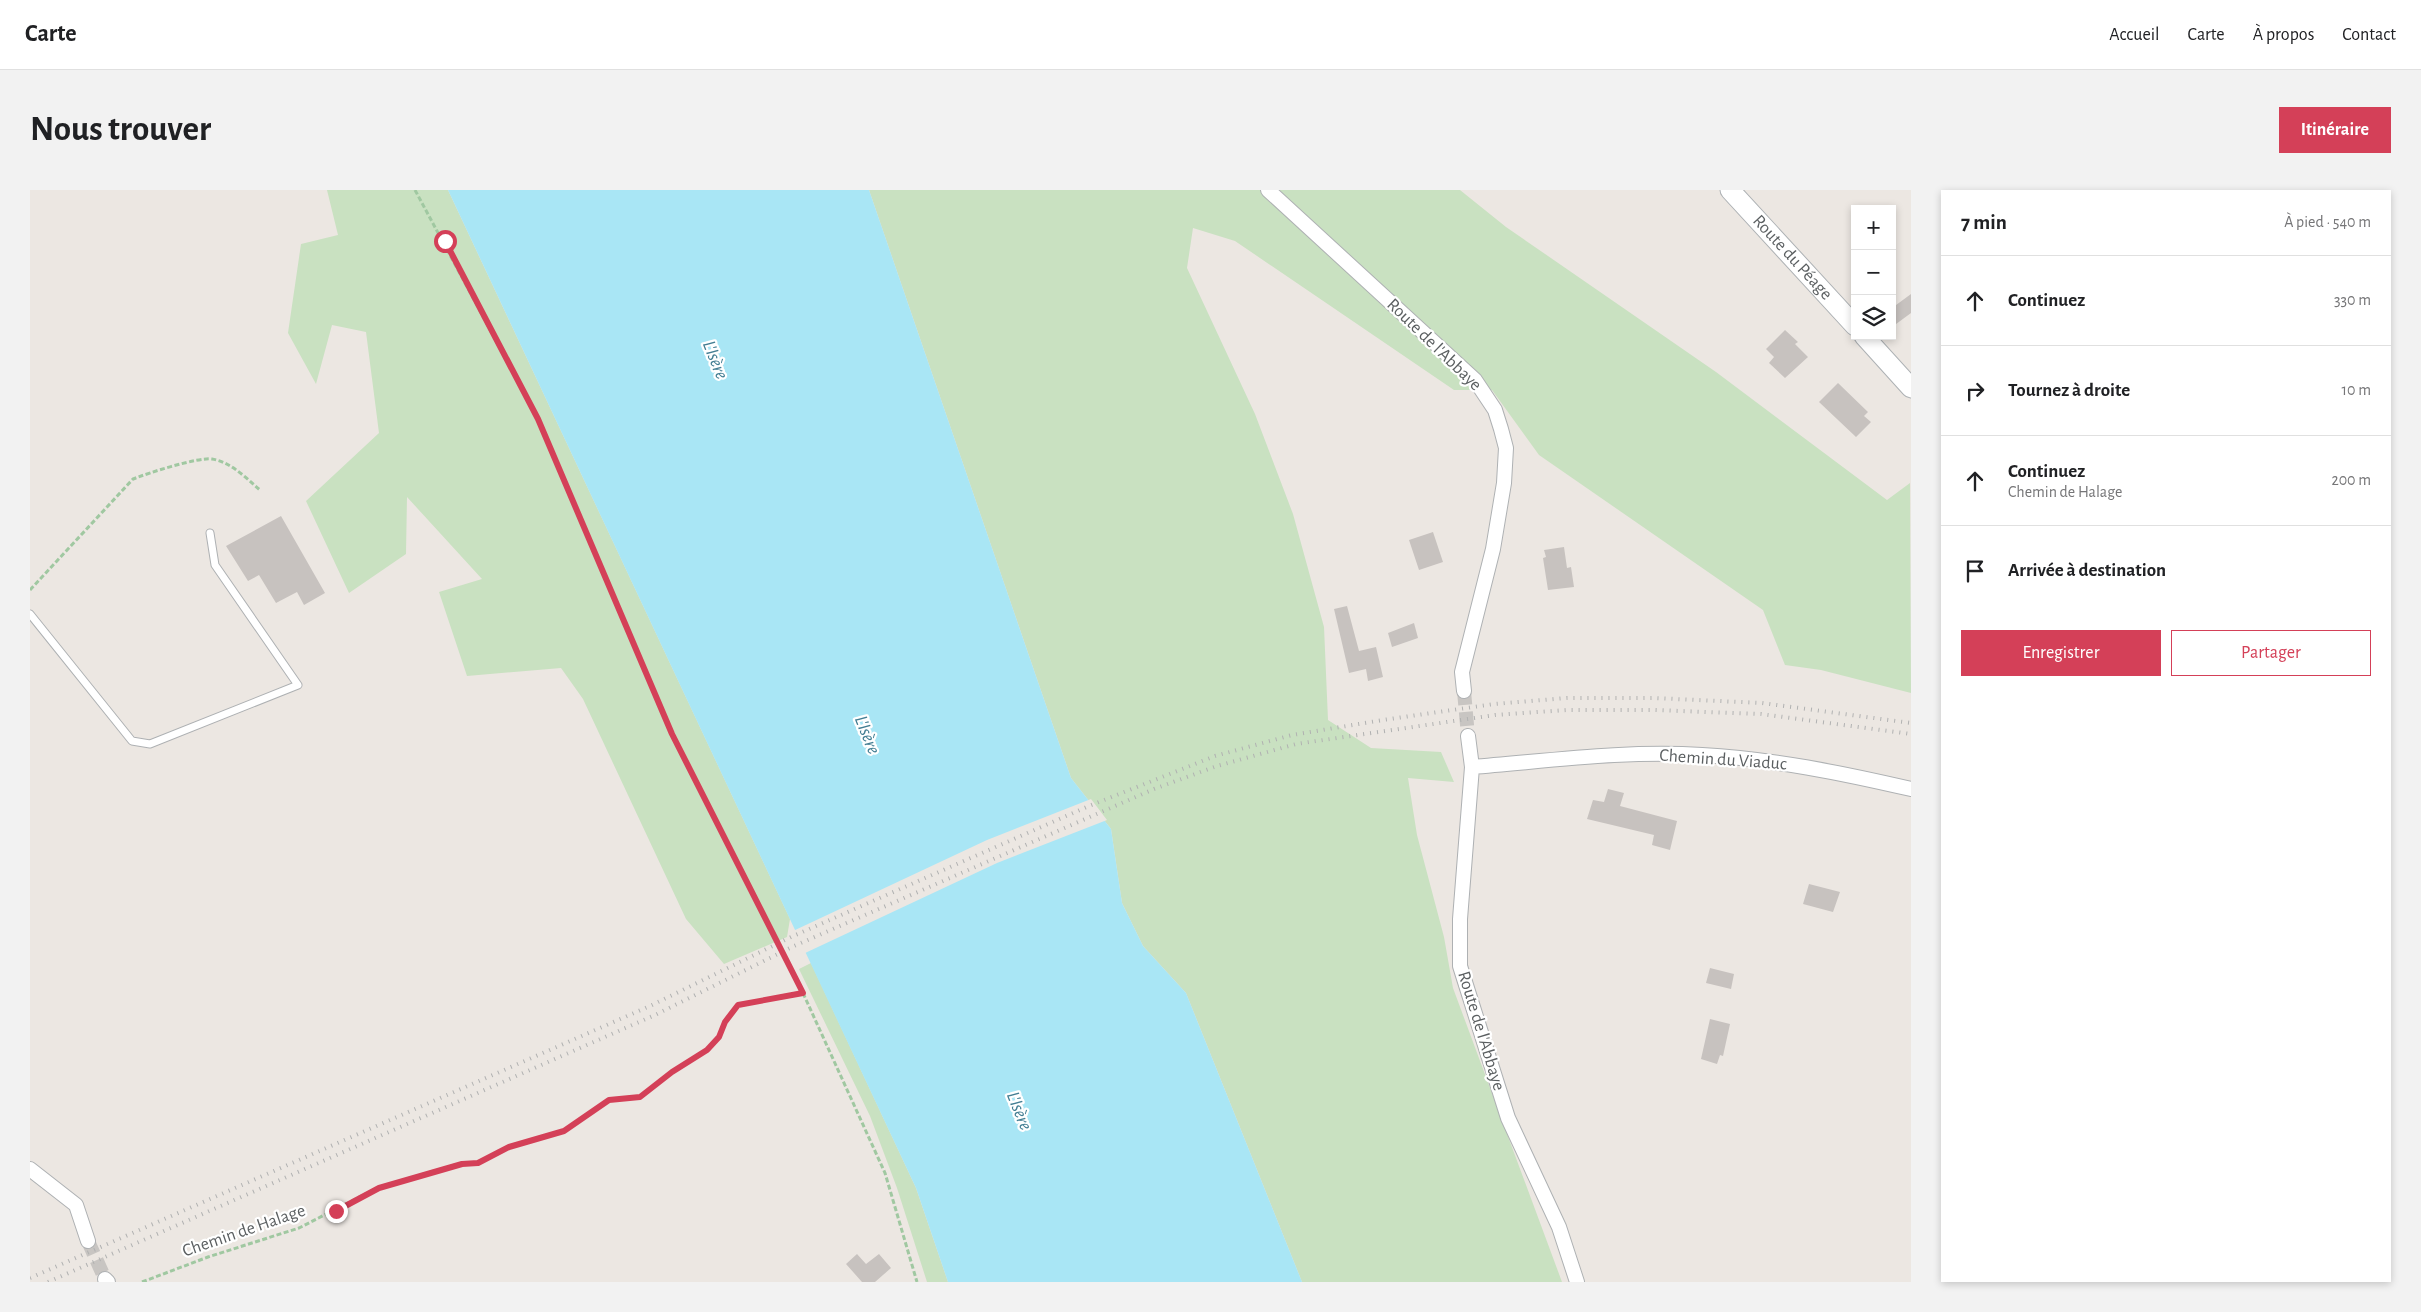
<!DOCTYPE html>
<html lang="fr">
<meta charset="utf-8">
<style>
body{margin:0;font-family:"Alegreya Sans",sans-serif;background:#f2f2f2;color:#202124}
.controls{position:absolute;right:15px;top:15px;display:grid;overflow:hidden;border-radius:0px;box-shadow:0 2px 8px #0003}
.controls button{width:45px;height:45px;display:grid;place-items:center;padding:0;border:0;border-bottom:1px solid #e0e0e0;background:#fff;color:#202124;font:25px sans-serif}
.stop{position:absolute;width:15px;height:15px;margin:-11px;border:4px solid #d44058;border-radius:50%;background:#fff}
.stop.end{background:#d44058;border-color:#fff;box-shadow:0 1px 5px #0008}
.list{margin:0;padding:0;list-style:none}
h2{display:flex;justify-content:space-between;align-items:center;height:65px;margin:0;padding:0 20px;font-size:21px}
h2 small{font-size:16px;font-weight:400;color:#757577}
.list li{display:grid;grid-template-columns:32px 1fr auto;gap:15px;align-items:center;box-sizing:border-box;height:90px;padding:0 20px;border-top:1px solid #e0e0e0}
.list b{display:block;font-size:19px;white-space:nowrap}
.list p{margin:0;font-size:16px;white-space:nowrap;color:#757577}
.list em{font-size:16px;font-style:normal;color:#757577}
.actions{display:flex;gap:10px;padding:15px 20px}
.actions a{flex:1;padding:11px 0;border:1px solid #d44058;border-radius:0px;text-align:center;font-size:18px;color:#d44058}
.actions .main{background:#d44058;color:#fff}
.icon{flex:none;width:28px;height:28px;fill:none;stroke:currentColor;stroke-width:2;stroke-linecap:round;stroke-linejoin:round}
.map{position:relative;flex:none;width:1881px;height:1092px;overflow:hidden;border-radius:0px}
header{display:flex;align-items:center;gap:30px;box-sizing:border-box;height:70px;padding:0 25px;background:#fff;border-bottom:1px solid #e0e0e0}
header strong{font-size:24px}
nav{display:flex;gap:28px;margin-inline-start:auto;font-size:18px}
.intro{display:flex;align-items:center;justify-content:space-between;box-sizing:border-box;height:120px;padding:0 30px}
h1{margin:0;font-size:35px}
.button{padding:12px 22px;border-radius:0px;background:#d44058;color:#fff;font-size:18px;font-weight:700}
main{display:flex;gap:30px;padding:0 30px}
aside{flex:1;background:#fff;border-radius:0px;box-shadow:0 2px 8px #0003}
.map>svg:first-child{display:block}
</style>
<header>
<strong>Carte</strong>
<nav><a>Accueil</a><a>Carte</a><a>À propos</a><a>Contact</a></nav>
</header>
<div class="intro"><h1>Nous trouver</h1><a class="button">Itinéraire</a></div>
<main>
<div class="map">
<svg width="1881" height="1092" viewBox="0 0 1881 1092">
<rect width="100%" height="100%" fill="#ece7e2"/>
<path fill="#c9e1c1" d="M297,0h121l342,729 -3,18 -63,27 -38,-45 -103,-220 -22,-31 -94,8 -28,-84 43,-13 -75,-82 -1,57 -57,39 -43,-92 73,-68 -13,-101 -34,-7 -16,59 -28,-51 13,-89 37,-9z
M839,0h591l46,37 210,145 171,128 23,-17 1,210 -90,-23 -36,-5 -22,-55 -224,-155 -47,-65h-38l-219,-149 -42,-13 -6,40 68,146 38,100 31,113 4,93 43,28 70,4 13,30 -46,-4 9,57 27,102 9,51 109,294h-260l-116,-289 -43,-47 -21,-43 -11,-74 -40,-51z
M781,773l105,225 32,94h-21l-30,-94 -27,-72 -71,-147z"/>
<path fill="#a9e6f5" d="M418,0h421l202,588 40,51 11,74 21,43 43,47 116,289h-354l-32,-94z"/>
<path fill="#ece7e2" d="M1061,609l16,21 -110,43 -194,91 -10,-23 194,-91z"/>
<path fill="#c7c2bf" d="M1881,104v19l-19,14v-19z
M1755,140l13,12 -3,2 13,13 -23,21 -16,-15 5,-6 -8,-8z
M1808,193l30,29 -4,4 7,6 -15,15 -37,-35z
M251,326l44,77 -21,12 -7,-13 -21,11 -17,-28 -11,6 -22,-35z
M1403,342l10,30 -24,8 -10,-30z
M1534,357l3,21 4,-1 3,20 -26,3 -5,-32 3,-1 -2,-7z
M1317,416l12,45 17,-4 7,30 -15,4 -2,-12 -17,4 -15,-64z
M1384,433l4,15 -26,9 -4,-14z
M1578,599l16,4 -4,13 57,15 -7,29 -18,-5 2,-10 -67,-16 6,-19 11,2z
M1779,694l31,8 -7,20 -30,-8z
M1680,778l24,6 -3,15 -25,-6z
M1680,829l20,5 -7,32 -3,-1 -3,9 -16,-5z
M827,1064l9,10 13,-10 12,14 -16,14h-13l-16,-18z"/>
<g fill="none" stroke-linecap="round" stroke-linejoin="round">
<path stroke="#c8c5c2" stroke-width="14" stroke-dasharray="14 7" stroke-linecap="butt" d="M1434,501l4,45
M58,1051l17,38"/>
<g stroke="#aeb1b3" stroke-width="9">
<path id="lane" d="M0,424l102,127 18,3 148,-59 -83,-120 -5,-32"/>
</g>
<g stroke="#aeb1b3" stroke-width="16">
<path id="street" d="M1238,0l207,190 20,30 6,19 5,19 -2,35 -11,66 -31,123 2,19
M1438,546l4,31 -12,152v47l48,152 51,109 18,55
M1442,577c76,-6 154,-17 230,-12 71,4 140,18 209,34
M0,979l46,36 12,36
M75,1089l3,3"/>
</g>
<g stroke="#adb1b4" stroke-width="21">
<g id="secondary">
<path id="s1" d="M1700,0l125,136"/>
<path d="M1834,146l47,52"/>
</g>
</g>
<path stroke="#a0c8a1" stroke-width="3" stroke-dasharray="5 2.5" stroke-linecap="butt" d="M385,0l123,229 134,315 131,259 82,180 32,109
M0,400l103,-111c15,-6 65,-22 79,-20 19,3 34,19 48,31
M112,1092l66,-25 91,-29 80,-41 83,-24h16l31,-16 55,-16 45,-31 31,-3 32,-25 35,-22 12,-13 6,-15 13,-17 65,-12"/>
<use href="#lane" stroke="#fff" stroke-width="7"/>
<use href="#street" stroke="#fff" stroke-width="14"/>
<use href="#secondary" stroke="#fff" stroke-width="19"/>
<path stroke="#b0b1b1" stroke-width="4" stroke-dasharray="1 6" stroke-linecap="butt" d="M0,1088l620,-272 141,-69 298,-131 126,-50 77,-21 91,-15 111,-16 73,-6h87l108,5 149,20
M18,1092l607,-267 139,-69 360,-157 63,-23 79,-22 199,-29 72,-5h87l107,4 150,20"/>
</g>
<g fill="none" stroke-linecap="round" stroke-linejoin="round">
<path stroke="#d44058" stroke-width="6" d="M306,1021l43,-23 83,-24 16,-1 31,-16 55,-16 45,-31 31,-3 32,-25 35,-22 12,-13 6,-15 13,-17 65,-12 -131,-259 -134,-315 -93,-178"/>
</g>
<g text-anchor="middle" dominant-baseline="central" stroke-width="4.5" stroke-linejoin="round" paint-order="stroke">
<g font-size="18" fill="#5b5f61" stroke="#fff">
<text stroke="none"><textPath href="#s1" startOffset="92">Route du Péage</textPath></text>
<text transform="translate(1404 155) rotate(44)">Route de l'Abbaye</text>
<text transform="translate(1693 570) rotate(4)">Chemin du Viaduc</text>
<text transform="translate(1451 841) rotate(73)">Route de l'Abbaye</text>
<text transform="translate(214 1041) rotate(-19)">Chemin de Halage</text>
</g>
<g font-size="19" font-style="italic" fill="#437e93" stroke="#fff">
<text transform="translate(685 170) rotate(68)">L'Isère</text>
<text transform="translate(837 545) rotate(68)">L'Isère</text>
<text transform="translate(989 921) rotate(68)">L'Isère</text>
</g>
</g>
</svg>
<div class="controls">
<button>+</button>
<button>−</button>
<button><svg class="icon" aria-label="layers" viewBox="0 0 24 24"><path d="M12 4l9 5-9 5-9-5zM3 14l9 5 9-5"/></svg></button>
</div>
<div class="stop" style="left:415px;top:51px"></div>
<div class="stop end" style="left:306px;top:1021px"></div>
</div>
<aside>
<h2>7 min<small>À pied · 540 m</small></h2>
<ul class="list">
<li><svg class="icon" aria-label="ahead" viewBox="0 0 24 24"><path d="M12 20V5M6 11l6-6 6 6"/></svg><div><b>Continuez</b></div><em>330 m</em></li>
<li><svg class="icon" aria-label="right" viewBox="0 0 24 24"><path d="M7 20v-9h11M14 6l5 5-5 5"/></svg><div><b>Tournez à droite</b></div><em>10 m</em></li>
<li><svg class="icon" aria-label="ahead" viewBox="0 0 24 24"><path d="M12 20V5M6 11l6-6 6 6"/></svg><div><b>Continuez</b><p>Chemin de Halage</p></div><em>200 m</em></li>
<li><svg class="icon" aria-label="arrive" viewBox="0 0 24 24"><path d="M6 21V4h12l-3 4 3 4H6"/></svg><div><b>Arrivée à destination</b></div></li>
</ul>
<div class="actions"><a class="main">Enregistrer</a><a>Partager</a></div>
</aside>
</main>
